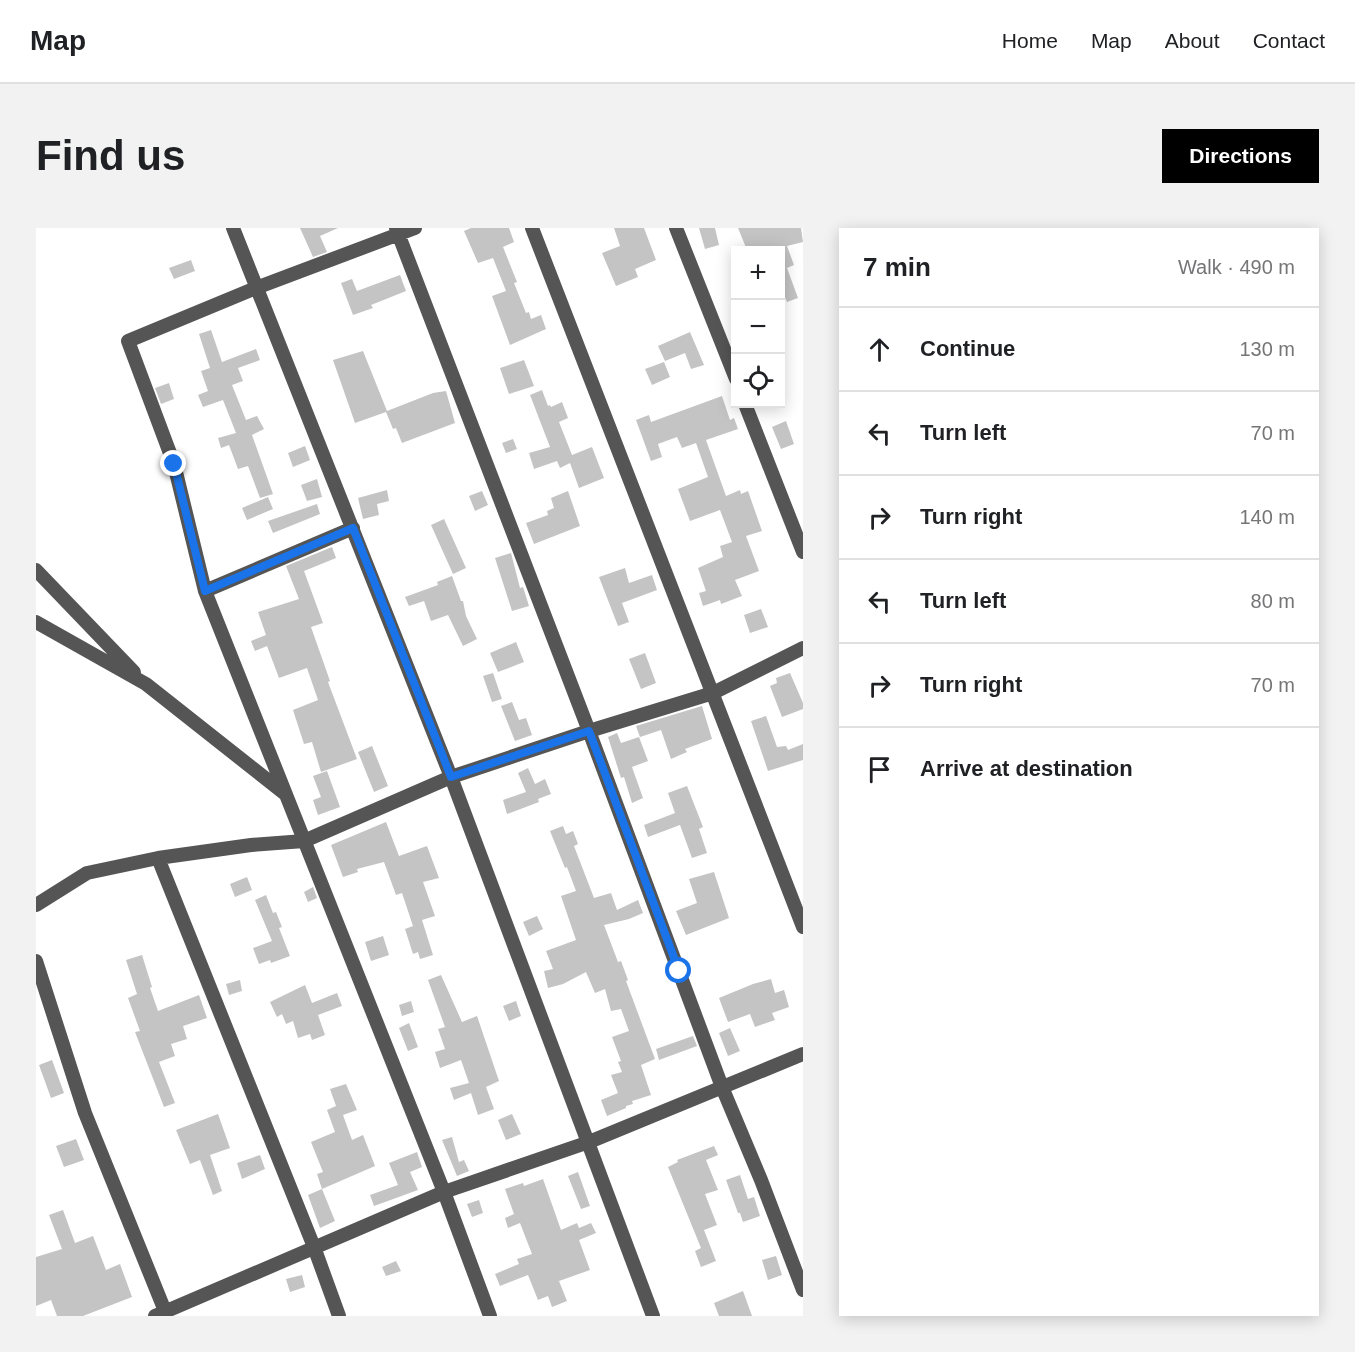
<!DOCTYPE html>
<meta charset="utf-8">
<style>
body{margin:0;font-family:Helvetica,sans-serif;background:#f2f2f2;color:#202124}
.controls{position:absolute;right:18px;top:18px;display:grid;overflow:hidden;border-radius:0px;box-shadow:0 3px 15px #0003}
.controls button{width:54px;height:54px;display:grid;place-items:center;padding:0;border:0;border-bottom:2px solid #e0e0e0;background:#fff;color:#202124;font:30px sans-serif}
.stop{position:absolute;width:18px;height:18px;margin:-14px;border:4px solid #1a73e8;border-radius:50%;background:#fff}
.stop.end{background:#1a73e8;border-color:#fff;box-shadow:0 2px 6px #0008}
.list{margin:0;padding:0;list-style:none}
h2{display:flex;justify-content:space-between;align-items:center;height:78px;margin:0;padding:0 24px;font-size:26px}
h2 small{font-size:20px;font-weight:400;color:#757577}
.list li{display:grid;grid-template-columns:39px 1fr auto;gap:18px;align-items:center;box-sizing:border-box;height:84px;padding:0 24px;border-top:2px solid #e0e0e0}
.list b{display:block;font-size:22px;white-space:nowrap}
.list em{font-size:20px;font-style:normal;color:#757577}
.icon{flex:none;width:33px;height:33px;fill:none;stroke:currentColor;stroke-width:2;stroke-linecap:round;stroke-linejoin:round}
.map{position:relative;flex:none;width:767px;height:1088px;overflow:hidden;border-radius:0px}
header{display:flex;align-items:center;gap:36px;box-sizing:border-box;height:84px;padding:0 30px;background:#fff;border-bottom:2px solid #e0e0e0}
header strong{font-size:28px}
nav{display:flex;gap:33px;margin-inline-start:auto;font-size:21px}
.intro{display:flex;align-items:center;justify-content:space-between;box-sizing:border-box;height:144px;padding:0 36px}
h1{margin:0;font-size:42px}
.button{padding:15px 27px;border-radius:0px;background:#000;color:#fff;font-size:21px;font-weight:700}
main{display:flex;gap:36px;padding:0 36px}
aside{flex:1;background:#fff;border-radius:0px;box-shadow:0 3px 15px #0003}
.map>svg:first-child{display:block}
</style>
<header>
<strong>Map</strong>
<nav><a>Home</a><a>Map</a><a>About</a><a>Contact</a></nav>
</header>
<div class="intro"><h1>Find us</h1><a class="button">Directions</a></div>
<main>
<div class="map">
<svg width="767" height="1088" viewBox="0 0 767 1088">
<rect width="100%" height="100%" fill="#fff"/>
<path fill="#c4c4c4" d="M264,0h38l-18,8 7,16 -14,5z
M435,0h38l5,14 -11,5 14,35 -3,1 12,30 3,-1 2,7 10,-4 5,14 -36,16 -18,-49 14,-5 -13,-33 -15,5 -14,-32z
M578,0h30l12,32 -21,9 3,8 -22,9 -14,-33 18,-7z
M663,0h16l4,17 -14,4z
M702,0h63l2,14 -16,4 7,19 -7,3 11,30 -11,4 -7,-17v-35h-33z
M155,32l4,11 -21,8 -5,-11z
M364,47l6,16 -35,14 2,3 -20,7 -12,-32 11,-4 5,12z
M175,102l11,32 34,-13 4,11 -22,8 5,13 -11,4 14,35 11,-4 7,13 -12,6 21,59 -13,4 -12,-32 -10,3 -9,-24 -8,3 -3,-10 18,-5 -13,-33 -20,7 -5,-12 10,-4 -7,-20 9,-3 -11,-34z
M654,104l14,33 -13,4 -6,-16 -20,8 -7,-15z
M327,123l24,60 46,-18 13,-2 9,32 -53,20 -6,-15 -3,1 -7,-17 -31,11 -22,-63z
M488,132l10,26 -25,8 -9,-26z
M628,134l6,15 -18,8 -7,-16z
M133,155l5,16 -13,5 -6,-16z
M506,162l6,16 2,-1 1,2 11,-5 6,16 -9,4 13,33 20,-8 12,31 -25,10 -9,-25 -10,5 -3,-7 -23,8 -5,-16 21,-6 -20,-52z
M686,168l8,24 4,-2 4,11 -32,11 20,56 14,-6 1,4 7,-3 14,40 -16,5 13,35 -24,9 7,16 -21,8 -1,-4 -17,6 -4,-13 7,-2 -8,-23 25,-11 -3,-11 12,-4 -12,-32 -30,11 -12,-32 30,-12 -12,-34 -14,5 -5,-11 -19,7 4,13 -11,4 -15,-41 13,-5 2,7z
M750,193l8,23 -13,5 -9,-22z
M477,211l4,10 -11,4 -4,-10z
M269,218l5,14 -17,7 -5,-14z
M281,251l5,18 -15,4 -6,-16z
M351,262l2,11 -12,3 2,11 -16,4 -5,-21z
M446,263l6,14 -13,6 -6,-15z
M532,263l12,35 -46,18 -8,-21 22,-8 -1,-4 7,-3 -3,-10z
M232,269l5,12 -26,11 -5,-12z
M281,276l3,10 -47,19 -5,-12z
M408,291l22,49 -13,6 -22,-49z
M296,319l4,11 -32,13 19,52 -12,4 19,54 -2,1 29,77 -36,13 -9,-30 -8,2 -11,-34 25,-10 -11,-32 -28,10 -12,-32 -12,5 -4,-10 15,-6 -8,-23 41,-13 -13,-33z
M475,325l9,35 3,-1 6,19 -17,5 -17,-53z
M589,340l4,15 23,-8 5,15 -35,13 7,19 -11,4 -19,-49z
M416,348l9,25h2l3,15 11,23 -14,7 -15,-31 -17,6 -7,-20 -15,5 -4,-9 33,-12 -1,-3z
M725,381l7,18 -18,6 -6,-18z
M480,414l8,20 -26,10 -8,-19z
M609,425l11,30 -15,6 -12,-30z
M457,445l9,26 -10,3 -9,-26z
M754,445l13,30v6l-21,8 -12,-31 7,-3 -1,-5z
M476,474l7,18 7,-2 6,17 -17,6 -14,-35z
M666,478l10,33 -27,10 2,3 -16,7 -10,-29 -21,7 -4,-11z
M730,488l11,31 9,-1 2,4 15,-6v16l-35,11 -17,-50z
M581,505l4,10 18,-6 9,24 -16,6 11,31 -11,5 -8,-26 -3,1 -13,-41z
M336,518l16,40 -14,6 -16,-40z
M492,540l7,16 10,-5 6,15 -13,5 1,3 -32,12 -4,-14 23,-8 -8,-19z
M291,543l13,36 -22,8 -5,-15 8,-3 -8,-21z
M651,558l16,41 -4,2 8,24 -15,5 -12,-33 -32,12 -4,-12 31,-12 -7,-20z
M350,594l13,34 28,-10 12,32 -16,4 12,34 -13,4 11,35 -13,4 -2,-7 -5,2 -8,-25 8,-3 -11,-33 -6,2 -12,-33 -27,7 1,3 -15,5 -12,-32z
M527,598l3,8 7,-3 5,13 -4,2 20,52 17,-5 6,17 21,-10 5,13 -14,6 -25,6 14,37 3,-1 7,19 -2,1 29,78 -14,6 10,30 -19,6 1,3 -7,2v2l-19,8 -6,-16 17,-7 -7,-18 11,-3 -4,-10 3,-1 -9,-24 17,-6 -8,-22 -10,2 -6,-22 -10,4 -9,-21 -23,12 -15,4 -4,-17 9,-2 -7,-18 30,-11 -15,-44 15,-5 -9,-24 -2,1 -15,-37z
M678,644l15,46 -43,17 -10,-24 21,-8 -8,-24z
M211,649l5,13 -17,7 -5,-13z
M277,659l4,11 -9,4 -4,-10z
M230,667l7,18 3,-1 6,15 -3,1 11,28 -19,7 -1,-3 -11,4 -6,-16 19,-7 -17,-41z
M501,688l6,13 -14,7 -6,-14z
M347,708l6,19 -18,6 -6,-19z
M106,727l10,32 -2,1 8,23 41,-16 8,23 -24,8 4,13 -16,5 4,12 -16,6 16,41 -11,4 -29,-75 5,-1 -12,-33 9,-4 -11,-34z
M405,747l21,47 15,-6 22,65 -13,6 8,22 -16,6 -7,-22 -17,7 -4,-12 19,-5 -8,-23 -21,8 -5,-16 10,-3 -7,-20 7,-2 -17,-47z
M735,751l4,14 9,-3 5,17 -17,6 3,7 -20,7 -5,-13 -22,8 -9,-24 34,-14z
M204,752l2,11 -13,4 -3,-11z
M269,757l7,18 25,-10 5,13 -24,9 7,20 -13,5 -2,-6 -12,4 -5,-17 -7,3 -4,-10 -5,3 -7,-15z
M375,773l3,11 -12,4 -3,-11z
M480,773l5,15 -12,5 -6,-15z
M373,795l9,24 -10,4 -9,-23z
M694,800l10,23 -12,5 -9,-23z
M657,808l4,10 -38,14 -3,-11z
M16,832l12,33 -13,5 -12,-33z
M310,856l11,26 -14,5 9,25 11,-5 12,31 -53,23 -5,-15 6,-2 -12,-30 24,-10 -8,-22 9,-4 -6,-17z
M182,886l12,34 -20,7 12,36 -9,4 -13,-35 -10,4 -14,-34z
M476,886l9,20 -15,6 -8,-20z
M416,909l7,25 5,-2 5,11 -12,5 -15,-36z
M40,911l8,21 -20,7 -8,-21z
M678,918l4,9 -12,5 12,30 -13,4 12,31 -13,5 12,31 -15,6 -6,-16 6,-3 -33,-81 10,-5 -1,-2z
M381,924l5,15 -12,5 8,18 -44,16 -4,-11 28,-10 -9,-22z
M224,927l5,14 -23,10 -5,-16z
M542,944l12,34 -9,3 -13,-33z
M704,947l8,24 6,-2 6,19 -17,6 -3,-9h-2l-12,-33z
M507,951l18,51 16,-7 2,5 12,-5 5,10 -17,7 11,30 -31,11 8,20 -15,6 -4,-11 -10,4 -10,-25 -28,11 -5,-12 24,-10 -2,-5 15,-5 -12,-31 -12,5 -3,-10 9,-4 -9,-25 18,-6 1,3z
M286,961l13,32 -15,7 -12,-33z
M443,972l4,13 -11,4 -5,-13z
M27,982l12,33 18,-7 13,34 14,-6 12,33 -49,19h-26l-6,-16 -15,6v-49l26,-8 -13,-34z
M740,1028l6,19 -14,5 -6,-20z
M360,1033l5,10 -15,5 -4,-9z
M266,1047l3,12 -15,5 -4,-13z
M707,1063l9,25h-33l-5,-13z"/>
<g fill="none" stroke-linecap="round" stroke-linejoin="round">
<path stroke="#555" stroke-width="14" d="M197,0l218,549 202,539
M360,0l193,503 133,356 39,93 42,110
M379,0l-159,60 -128,53 46,123 31,127 239,601 46,124
M496,0l271,699
M640,0l60,151
M709,176l58,148
M0,342l98,102
M169,363l148,-63
M0,394l110,62 138,109
M122,630l156,389 25,69
M0,677l51,-32 71,-15 93,-13 53,-4 147,-64 138,-46 124,-38 90,-45
M0,733l49,152 82,203
M119,1088l289,-124 145,-50 214,-88"/>
</g>
<g fill="none" stroke-linecap="round" stroke-linejoin="round">
<path stroke="#1a73e8" stroke-width="8" d="M138,236l31,127 148,-63 98,249 138,-46 90,240"/>
</g>
</svg>
<div class="controls">
<button>+</button>
<button>−</button>
<button><svg class="icon" aria-label="locate" viewBox="0 0 24 24"><circle cx="12" cy="12" r="6"/><path d="M12 2v4M12 18v4M2 12h4M18 12h4"/></svg></button>
</div>
<div class="stop" style="left:643px;top:743px"></div>
<div class="stop end" style="left:138px;top:236px"></div>
</div>
<aside>
<h2>7 min<small>Walk · 490 m</small></h2>
<ul class="list">
<li><svg class="icon" aria-label="ahead" viewBox="0 0 24 24"><path d="M12 20V5M6 11l6-6 6 6"/></svg><div><b>Continue</b></div><em>130 m</em></li>
<li><svg class="icon" aria-label="left" viewBox="0 0 24 24"><path d="M17 20v-9H6M10 6l-5 5 5 5"/></svg><div><b>Turn left</b></div><em>70 m</em></li>
<li><svg class="icon" aria-label="right" viewBox="0 0 24 24"><path d="M7 20v-9h11M14 6l5 5-5 5"/></svg><div><b>Turn right</b></div><em>140 m</em></li>
<li><svg class="icon" aria-label="left" viewBox="0 0 24 24"><path d="M17 20v-9H6M10 6l-5 5 5 5"/></svg><div><b>Turn left</b></div><em>80 m</em></li>
<li><svg class="icon" aria-label="right" viewBox="0 0 24 24"><path d="M7 20v-9h11M14 6l5 5-5 5"/></svg><div><b>Turn right</b></div><em>70 m</em></li>
<li><svg class="icon" aria-label="arrive" viewBox="0 0 24 24"><path d="M6 21V4h12l-3 4 3 4H6"/></svg><div><b>Arrive at destination</b></div></li>
</ul>
</aside>
</main>
